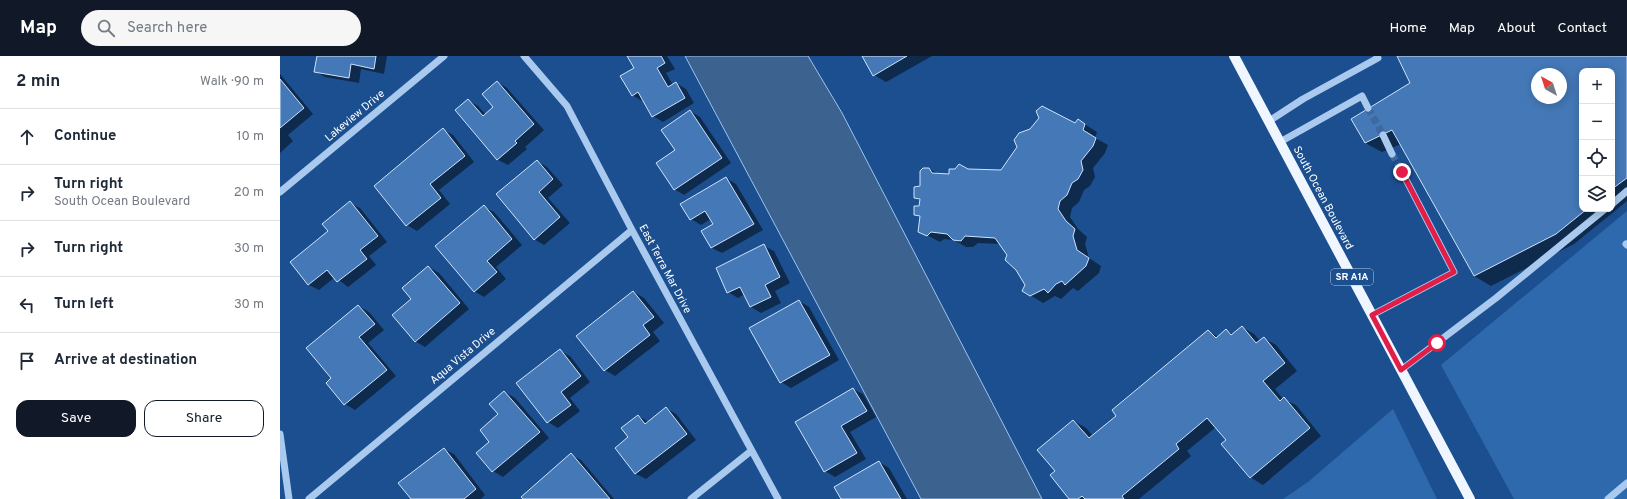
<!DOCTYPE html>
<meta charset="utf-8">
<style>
body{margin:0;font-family:Overpass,sans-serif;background:#f6f6f7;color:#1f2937}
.controls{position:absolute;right:12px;top:12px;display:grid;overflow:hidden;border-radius:8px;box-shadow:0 2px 10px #0003}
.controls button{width:36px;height:36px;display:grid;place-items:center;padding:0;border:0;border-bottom:1px solid #e0e1e3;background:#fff;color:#1f2937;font:20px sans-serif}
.compass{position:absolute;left:1251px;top:12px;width:36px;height:36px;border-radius:50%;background:#fff;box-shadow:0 2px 10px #0003;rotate:321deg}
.stop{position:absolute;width:12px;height:12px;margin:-9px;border:3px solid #e11d48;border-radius:50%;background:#fff}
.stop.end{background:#e11d48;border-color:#fff;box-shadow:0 1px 4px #0008}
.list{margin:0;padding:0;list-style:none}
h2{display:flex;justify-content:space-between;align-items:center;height:52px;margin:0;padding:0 16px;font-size:17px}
h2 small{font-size:13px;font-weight:400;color:#747a83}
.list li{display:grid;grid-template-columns:26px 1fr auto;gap:12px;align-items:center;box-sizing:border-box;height:56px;padding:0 16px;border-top:1px solid #e0e1e3}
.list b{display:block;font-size:15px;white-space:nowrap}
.list p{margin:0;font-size:13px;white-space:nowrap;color:#747a83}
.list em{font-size:13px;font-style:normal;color:#747a83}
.actions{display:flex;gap:8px;padding:12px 16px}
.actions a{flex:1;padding:9px 0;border:1px solid #111827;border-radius:12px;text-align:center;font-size:14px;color:#111827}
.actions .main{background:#111827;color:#fff}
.icon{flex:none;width:22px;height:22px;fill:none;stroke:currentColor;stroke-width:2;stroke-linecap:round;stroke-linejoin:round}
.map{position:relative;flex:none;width:1347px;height:443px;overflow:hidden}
header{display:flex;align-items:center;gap:24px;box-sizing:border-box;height:56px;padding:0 20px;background:#111827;color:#fff}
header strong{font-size:19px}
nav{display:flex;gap:22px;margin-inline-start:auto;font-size:14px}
.search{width:280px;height:36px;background:#f6f6f7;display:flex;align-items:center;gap:10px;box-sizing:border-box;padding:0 14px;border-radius:22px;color:#747a83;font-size:15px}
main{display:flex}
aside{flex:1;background:#fff}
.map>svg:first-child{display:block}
</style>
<header>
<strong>Map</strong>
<div class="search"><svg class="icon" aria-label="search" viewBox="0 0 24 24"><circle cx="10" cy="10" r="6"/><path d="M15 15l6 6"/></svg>Search here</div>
<nav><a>Home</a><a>Map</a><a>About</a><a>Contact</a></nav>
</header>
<main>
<aside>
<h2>2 min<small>Walk · 90 m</small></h2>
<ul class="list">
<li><svg class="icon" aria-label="ahead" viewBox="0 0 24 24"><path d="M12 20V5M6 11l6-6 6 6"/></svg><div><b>Continue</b></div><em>10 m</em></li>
<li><svg class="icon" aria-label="right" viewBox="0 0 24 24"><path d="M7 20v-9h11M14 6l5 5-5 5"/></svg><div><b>Turn right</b><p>South Ocean Boulevard</p></div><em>20 m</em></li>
<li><svg class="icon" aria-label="right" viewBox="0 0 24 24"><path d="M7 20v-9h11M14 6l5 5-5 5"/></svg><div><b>Turn right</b></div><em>30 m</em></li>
<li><svg class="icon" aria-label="left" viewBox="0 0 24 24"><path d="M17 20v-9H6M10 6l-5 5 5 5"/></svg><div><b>Turn left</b></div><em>30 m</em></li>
<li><svg class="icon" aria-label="arrive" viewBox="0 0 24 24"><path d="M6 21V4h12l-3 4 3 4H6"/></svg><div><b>Arrive at destination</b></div></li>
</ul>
<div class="actions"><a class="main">Save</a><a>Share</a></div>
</aside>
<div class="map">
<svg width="1347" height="443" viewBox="0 0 1347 443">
<rect width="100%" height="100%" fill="#1b4f8f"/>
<path fill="#2e69ad" d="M1347,155v288h-113l-73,-134z
M1113,353l44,90h-154l25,-17z"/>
<path fill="#3c6290" stroke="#9cc4f0" d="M405,0h123l34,57 200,386h-121z"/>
<path fill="#0007" fill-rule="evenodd" d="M38,0h69l-3,18 -23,-5 -2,14 -34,-6 -10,-6z
M350,0h37l8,13 -9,4 7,12 3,-2 10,6 8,14 -31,19 -10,-6 -9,-16 -2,1 -10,-6 3,-27z
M583,0h69l-46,26 -12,-7z
M1118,0h229v145l-53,43 -83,42 -17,-10 -73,-132 -19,8 -17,-9 47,-60zM1302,15h30v138h-30zM1257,18h24v24h-24z
M0,18l33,40 -25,21 5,6 -13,12z
M218,26l9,6 37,42 -19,17 2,2 -19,16 -10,-5 -42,-50 12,-10 10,6 8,9 9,-8z
M410,55l10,6 31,46 -47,32 -10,-6 2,-39z
M798,64l19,12 -2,6 13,7 -3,8 -12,15 2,9 -5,9 -6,4 -5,12 -7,6 -2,9 8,12 9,8 -2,7 4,14 12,8 -2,7 -21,18 -5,-3 -12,11 -6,-3 -12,7 -13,-8 -4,-10 -25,-41 -23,-1 -5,4h-7l-12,-7 -10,-1 -4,3 -21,-11 2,-13 -6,-4 5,-7 1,-6 -6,-4 14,-28 10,5 11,1 18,-5 33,1 74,-46z
M163,74l10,5 21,27 -35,28 11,14 -33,27 -10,-6z
M257,105l10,6 16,18 -15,13 22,25 -26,22 -10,-6z
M446,122l10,6 27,46 -41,23 -10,-5 -9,-17 12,-6 -4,-6 -10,6 -10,-6z
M70,147l10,5 27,34 -18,14 7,9 -28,22 -13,-10 -16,13 -10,-5 -18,-23 39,-31z
M204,151l10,5 28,33 -26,22 10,12 -22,18 -10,-6z
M484,190l10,5 16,32 -15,8 6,12 -20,10 -10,-6 -6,-13 -7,4 -10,-6z
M149,211l10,6 30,36 -44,38 -10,-6 -3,-42z
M354,236l10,6 20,25 -11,9 7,9 -45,35 -10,-6 -27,-34z
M519,245l10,6 30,53 -48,28 -10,-6z
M79,250l10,6 15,18 -16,13 28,33 -41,34 -10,-6 -12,-26z
M962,271l12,7 6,7 4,-3 12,7 21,26 -22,18 8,10 13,6 25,31 -58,49 -13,-8 -22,-36 -12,-14 -29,24 4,5 -52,43h-69l-14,-27 18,-51 12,7 7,8 25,-20 90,-85 11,6 7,-6 7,3z
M280,295l10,5 20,26 -20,16 10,13 -22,17 -10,-6z
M573,333l10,5 13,23 -26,15 16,27 -31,18 -10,-6z
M225,336l10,6 34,40 -46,39 -10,-6 -15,-18 13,-11z
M386,352l10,6 20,26 -50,39 -10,-5 -20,-26 13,-11 9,-21 11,6z
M164,393l10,5 31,41 -4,4h-69z
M291,399l10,5 33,39h-90z
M599,406l10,6 18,31h-65z"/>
<path fill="#4478b7" stroke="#cfe3fa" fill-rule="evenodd" d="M37,0h59l-2,13 -23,-5 -2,14 -35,-6z
M347,0h34l4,7 -8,5 11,19 8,-5 9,16 -33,19 -14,-25 -6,4 -12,-20 14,-8z
M582,0h45l-34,20z
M1117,0h230v122l-15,11v-118h-30v138h5l-31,25 -82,42 -82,-146 -27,13 -14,-24 59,-36zM1257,18h24v24h-24z
M0,23l24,29 -24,20z
M217,25l37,43 -19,17 2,2 -20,17 -42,-50 13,-11 15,17 10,-9 -11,-13z
M762,50l33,17 3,-4 7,5 -2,6 13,8 -3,8 -12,15 2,9 -5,9 -6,4 -5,12 -7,6 -2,8 8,12 9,8 -2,7 4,14 12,8 -3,8 -21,19 -3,-4 -6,3 -8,9 -4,-4 -14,7 -8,-5 3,-6 -9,-15 -11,-10 2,-5 -12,-17 -30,-2 -4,5 -8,-1 -6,-6 -16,-2 -4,4 -9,-4 2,-16 -6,-1v-9h5l1,-7 -6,-1v-11l6,-1v-15l3,-3h6l3,5 17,1v-5h6l4,-5 9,5 33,1 16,-23 -3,-7 5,-7 11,-4 9,-11 -3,-7z
M410,54l32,48 -48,32 -18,-27 19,-13 -14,-20z
M163,72l22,28 -35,28 11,14 -35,28 -32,-40z
M257,104l16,19 -14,13 21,25 -26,23 -38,-46z
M446,121l28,47 -43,24 -10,-17 12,-7 -8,-13 -15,9 -10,-16z
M70,145l28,35 -18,14 7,9 -30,23 -10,-12 -19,15 -18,-23 38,-31 -6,-7z
M204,149l28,34 -25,22 10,11 -23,20 -39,-46z
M484,188l16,33 -15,8 6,12 -21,10 -10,-20 -13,6 -11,-25z
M148,210l32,37 -45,39 -23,-27 19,-16 -9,-11z
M353,235l21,26 -11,8 7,10 -46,36 -28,-35z
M519,244l31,55 -50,28 -31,-55z
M78,249l17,19 -16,13 28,33 -43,35 -18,-22 5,-5 -25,-30z
M962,270l14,17 8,-6 21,26 -22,18 17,20 4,-4 26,31 -60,50 -29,-34 5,-4 -19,-22 -31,26 3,5 -57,47 2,3h-39l-3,-3 -4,3h-9l-19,-24 5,-4 -18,-21 36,-30 16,18 27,-22 -4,-6 96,-80 8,8 10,-9 5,6z
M280,293l21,27 -20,16 10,13 -24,18 -31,-40z
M573,332l14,23 -26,15 16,27 -33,19 -29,-50z
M224,335l36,41 -48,40 -16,-19 13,-11 -9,-12 18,-16 -9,-10z
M386,351l21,27 -52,40 -20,-26 13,-11 -7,-9 17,-13 7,9z
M164,392l32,41 -12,10h-53l-13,-16z
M291,397l39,46h-87l-2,-2z
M599,405l22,38h-60l-7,-12z"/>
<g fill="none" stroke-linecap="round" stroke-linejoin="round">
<path stroke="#3d69a0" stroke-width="7" stroke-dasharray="7 3.5" stroke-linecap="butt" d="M1088,52l15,27
M1112,98l10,18"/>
<path stroke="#a9c9ee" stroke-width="7" d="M244,0l43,50 65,124 146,269
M989,65l34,-22 75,-41 -1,-2
M1103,79l9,19
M1000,86l82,-46 6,12
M0,136l164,-136
M1332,148l15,-13
M1346,188l1,1
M1092,259l82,-43 -52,-100
M1121,314l95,-72 109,-89
M0,378l9,65
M29,443l323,-269
M411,443l60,-48
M1328,443l19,-16"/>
<path stroke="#f0f6ff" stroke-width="10" d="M954,0l236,443"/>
</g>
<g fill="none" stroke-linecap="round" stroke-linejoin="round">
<path stroke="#e11d48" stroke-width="5" d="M1122,116l52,100 -82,43 29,55 36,-27"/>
</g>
<g text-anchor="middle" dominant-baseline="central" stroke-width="4" stroke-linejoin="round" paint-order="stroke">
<rect fill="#1b4f8f" stroke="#bbcadd" stroke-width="1" x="1051" y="213" width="42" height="16" rx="3"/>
<g font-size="10" font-weight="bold" fill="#fff">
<text x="1072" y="221">SR A1A</text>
</g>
<g font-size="11" fill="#fff" stroke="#1b4f8f">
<text transform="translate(75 60) rotate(-40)">Lakeview Drive</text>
<text transform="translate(1043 142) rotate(62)">South Ocean Boulevard</text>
<text transform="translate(385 213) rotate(62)">East Terra Mar Drive</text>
<text transform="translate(183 300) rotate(-40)">Aqua Vista Drive</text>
</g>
</g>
</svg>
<div class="controls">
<button>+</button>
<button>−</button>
<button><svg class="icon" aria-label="locate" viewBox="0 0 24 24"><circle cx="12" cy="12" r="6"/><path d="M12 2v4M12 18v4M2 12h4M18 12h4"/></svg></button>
<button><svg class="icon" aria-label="layers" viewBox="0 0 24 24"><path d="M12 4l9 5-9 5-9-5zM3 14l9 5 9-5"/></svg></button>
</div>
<svg class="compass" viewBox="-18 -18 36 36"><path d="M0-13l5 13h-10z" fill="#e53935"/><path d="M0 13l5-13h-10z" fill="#747a83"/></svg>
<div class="stop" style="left:1157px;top:287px"></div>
<div class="stop end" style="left:1122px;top:116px"></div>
</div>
</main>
